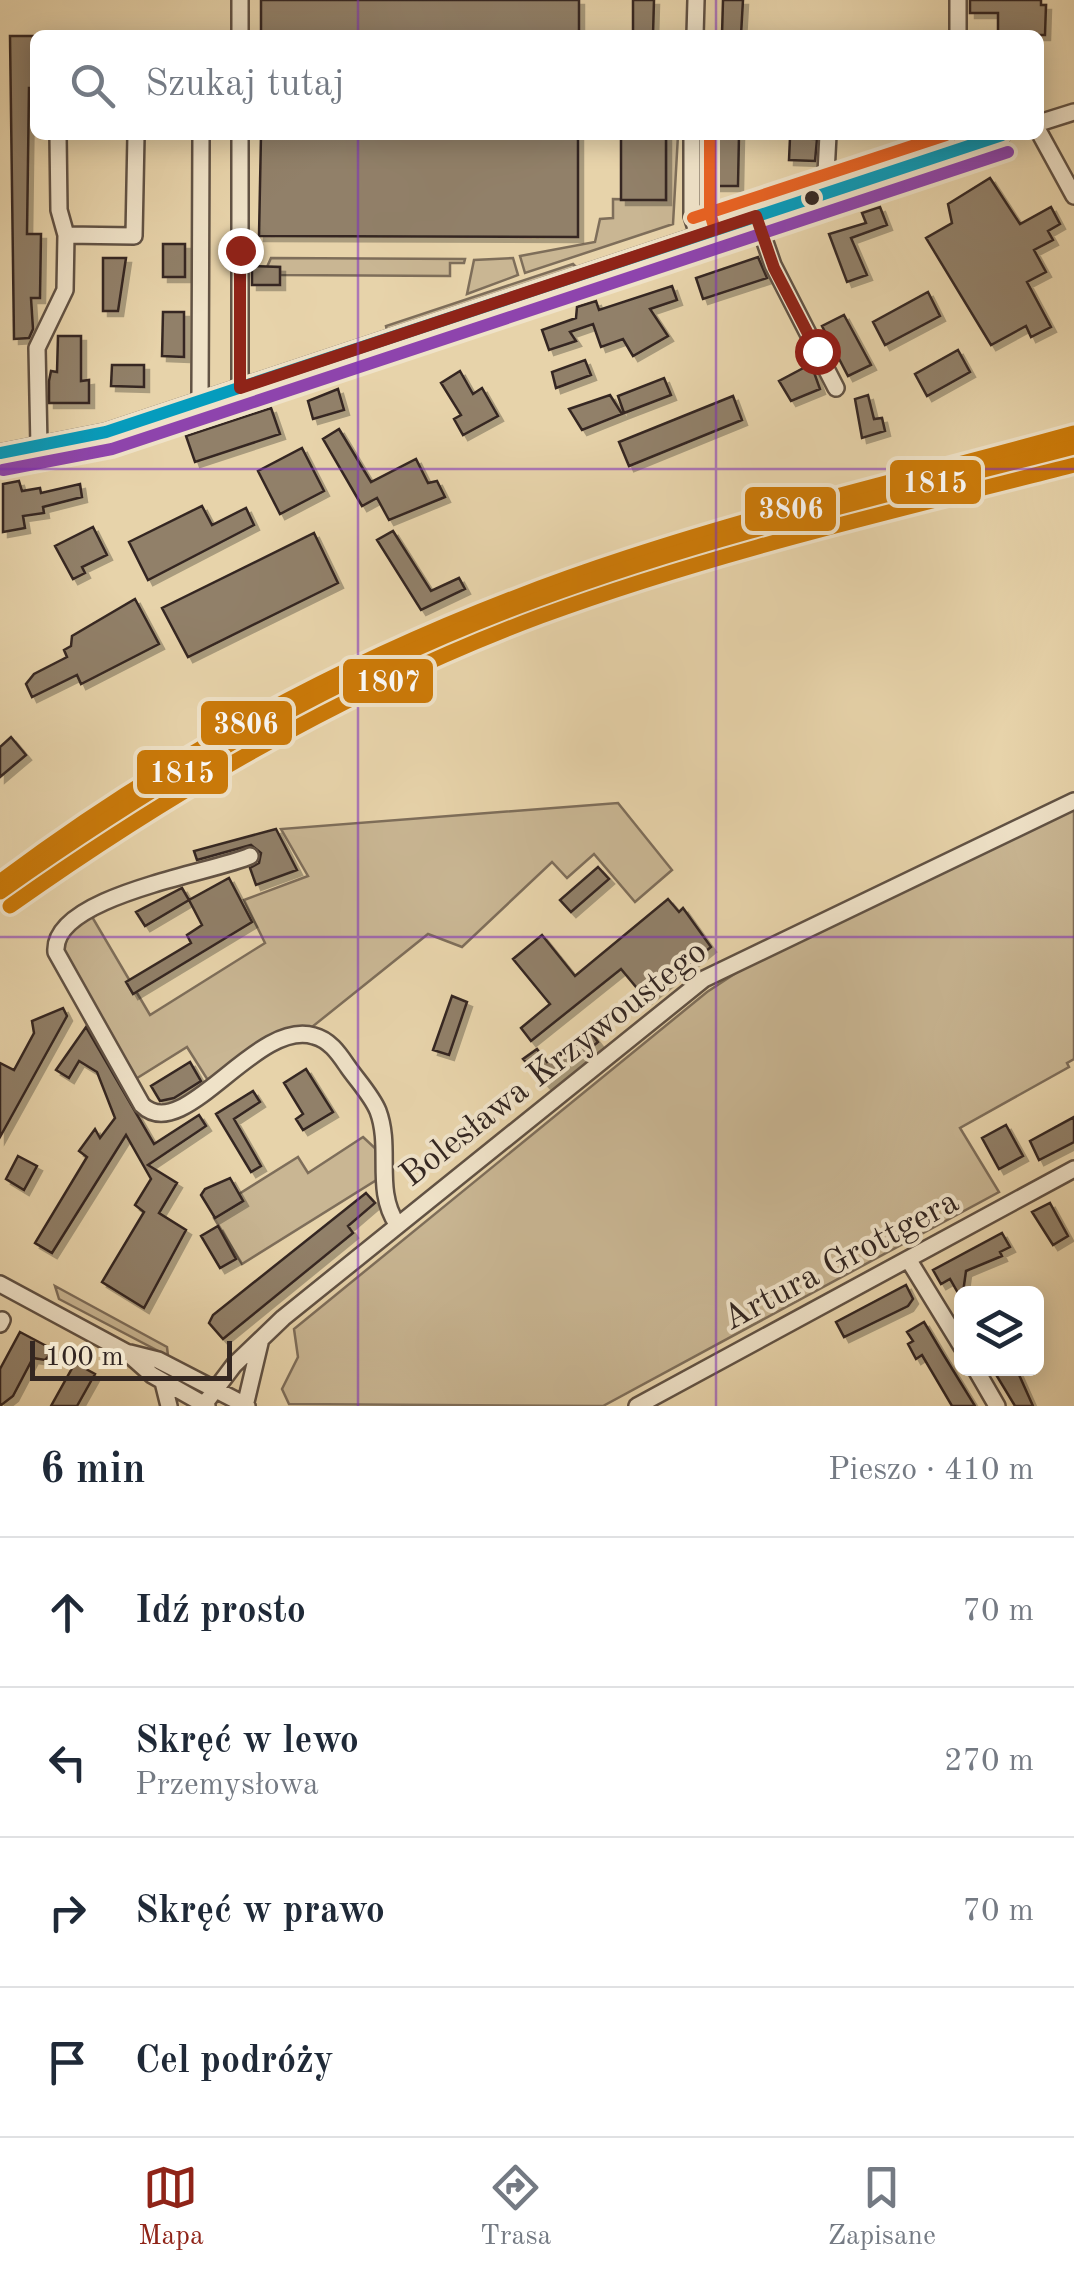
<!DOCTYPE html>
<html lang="pl">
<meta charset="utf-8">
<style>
body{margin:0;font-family:"Old Standard TT",serif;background:#f2f2f3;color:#1f2937}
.controls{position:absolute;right:30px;bottom:30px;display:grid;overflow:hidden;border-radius:15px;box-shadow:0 5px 25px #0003}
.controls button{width:90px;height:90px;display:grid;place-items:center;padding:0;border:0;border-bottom:2px solid #e0e1e3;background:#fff;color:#1f2937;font:50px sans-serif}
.scale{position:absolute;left:30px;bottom:25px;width:202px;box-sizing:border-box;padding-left:10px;border:5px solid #342722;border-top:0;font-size:28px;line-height:35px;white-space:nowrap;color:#342722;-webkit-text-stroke:8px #efe2c8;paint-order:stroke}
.stop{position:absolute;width:30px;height:30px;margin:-22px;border:8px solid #8f2418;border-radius:50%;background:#fff}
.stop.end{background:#8f2418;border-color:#fff;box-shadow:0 2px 10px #0008}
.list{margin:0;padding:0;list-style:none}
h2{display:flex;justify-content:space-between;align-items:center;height:130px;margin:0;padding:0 40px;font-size:42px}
h2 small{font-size:32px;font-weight:400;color:#747a83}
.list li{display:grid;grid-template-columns:65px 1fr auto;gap:30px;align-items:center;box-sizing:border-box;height:150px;padding:0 40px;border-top:2px solid #e0e1e3}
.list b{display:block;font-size:38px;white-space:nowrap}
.list p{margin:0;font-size:32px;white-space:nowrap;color:#747a83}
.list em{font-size:32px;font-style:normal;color:#747a83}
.icon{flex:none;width:55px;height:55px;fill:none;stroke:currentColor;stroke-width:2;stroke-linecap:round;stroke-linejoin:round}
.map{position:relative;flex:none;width:1074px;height:1406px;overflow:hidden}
.search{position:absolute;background:#fff;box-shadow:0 5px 25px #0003;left:30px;right:30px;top:30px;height:110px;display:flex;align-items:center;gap:25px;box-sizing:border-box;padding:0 35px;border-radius:15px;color:#747a83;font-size:38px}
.sheet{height:730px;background:#fff}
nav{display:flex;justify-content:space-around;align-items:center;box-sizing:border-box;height:140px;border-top:2px solid #e0e1e3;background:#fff;font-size:28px;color:#747a83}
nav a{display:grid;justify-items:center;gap:5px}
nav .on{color:#8f2418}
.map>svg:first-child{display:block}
</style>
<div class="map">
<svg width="1074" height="1406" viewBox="0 0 1074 1406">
<defs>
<filter id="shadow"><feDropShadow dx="5" dy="5" stdDeviation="0" flood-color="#0004"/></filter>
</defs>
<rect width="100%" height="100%" fill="#e7d3aa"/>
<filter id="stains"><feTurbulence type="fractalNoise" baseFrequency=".002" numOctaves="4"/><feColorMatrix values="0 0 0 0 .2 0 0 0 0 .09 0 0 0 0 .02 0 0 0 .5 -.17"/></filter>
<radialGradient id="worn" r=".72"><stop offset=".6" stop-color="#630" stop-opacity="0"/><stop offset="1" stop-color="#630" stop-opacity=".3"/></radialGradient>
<path fill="#c9b693" stroke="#7e6e5a" stroke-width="2.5" d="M666,135h12l-5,89 -148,49 -5,-17 75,-14 5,-23 13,-1v-19l53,1z
M271,258l194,1 -1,4h-14v13l-170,-1v-8h-13z
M513,258l5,17 -51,19 7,-34z
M573,264l4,4 -190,63 -1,-5z
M618,803l54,67 -37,32 -41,-48 -27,24 -15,-16 -90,85 -34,-13 -121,97 -67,27 -31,24 -22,-35 -53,33 -70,-125 3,-24 24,-16 59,100 115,-72 -21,-43 64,-24 -27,-47z
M1074,808v251l-7,4 2,4 -109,61 39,64 -396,214 -314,-2 -7,-15 16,-32 -4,-28 413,-337 32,-21z
M363,1137l14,13 1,29 -136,85 -28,-46 29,-17 -4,-7 59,-37 10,16z
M55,1286l112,61 1,9 -109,-57z"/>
<path fill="#918069" stroke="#342722" stroke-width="2.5" filter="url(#shadow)" d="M261,0h318v35h-318z
M633,0h21l-1,35h-20z
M723,0h20l-2,35h-19z
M970,0h71v5h5l-1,30h-47v-22h-28z
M10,36h25v52h-6l-2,146h14l-1,64h-9l2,31 -4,9 -15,1z
M261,135h317v102l-319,-1z
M621,135h45v65h-45z
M717,135h22l-1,51h-22z
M790,138l27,1 -2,22 -26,-1z
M990,178l30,46 31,-17 9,17 -12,7 5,9 -19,10 12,22 -19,10 24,45 -20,10 -5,-11 -35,19 -65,-107 26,-15 -4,-19z
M880,207l7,18 -36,13 16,37 -20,7 -18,-48 37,-11 -4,-10z
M163,244h22v33h-22z
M758,257l9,21 -64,21 -7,-21z
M103,258h23l-8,53h-15z
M252,266l28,1v18h-28z
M672,286l5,14 -27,9 18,27 -35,20 -10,-17 -22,8 -8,-23 -23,8 6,9 -27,9 -7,-20 34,-12 1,-11 19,-6 3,9z
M928,292l12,24 -55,29 -12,-23z
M163,312h21v45l-22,-1z
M844,315l27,50 -23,11 -26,-50z
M58,336h23v45l8,-1v23h-40v-22l2,-10 6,1z
M958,350l12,22 -43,24 -12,-22z
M585,360l6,15 -35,13 -4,-16z
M811,364l9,25 -29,12 -12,-20z
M112,365h32v22l-33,-1z
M460,371l13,23 9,-6 16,28 -35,19 -9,-16 7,-4 -20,-32z
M664,378l7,17 -47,18 -6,-17z
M338,389l6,21 -31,9 -5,-18z
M610,395l12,19 -40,16 -13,-21z
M868,395l6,24 8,-1 3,13 -23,7 -7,-39z
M733,396l9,24 -113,46 -10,-24z
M271,408l9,26 -85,28 -9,-26z
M339,429l32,53 45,-23 12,24 9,-2 8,16 -56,23 -12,-22 -15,8 -39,-67z
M302,448l22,43 -44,23 -22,-43z
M19,481l3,10 18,-3 1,5 39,-9 2,13 -39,10 1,6 -21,3 2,12 -22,4v-48z
M202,506l10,19 34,-17 8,17 -106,55 -19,-38z
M93,527l14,28 -25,12 3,6 -12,6 -18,-33z
M393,531l38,60 28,-13 6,11 -44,21 -44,-70z
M314,533l24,50 -150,74 -26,-49z
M135,599l24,45 -78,40 -4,-9 -45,22 -6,-13 8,-10 33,-17 -3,-7 7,-4 1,-10z
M11,737l15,18 -26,22v-30z
M276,829l21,41 -41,15 -6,-17 9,-5 2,-10 -10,-8 -54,15 -3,-9z
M598,867l11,12 -38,33 -11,-12z
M229,878l23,44 -119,72 -7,-12 65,-39 -4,-8 15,-10 -13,-25z
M182,888l7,12 -44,26 -9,-14z
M668,899l11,13 4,-4 28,39 -65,52 -25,-30 -90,72 -10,-13 29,-24 -37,-45 29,-24 33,41z
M452,996l15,6 -18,53 -16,-5z
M63,1008l4,8 -67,121v-74l14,7 20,-37 -2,-12z
M86,1027l68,117 45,-29 7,11 -58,39 29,18 -18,30 27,17 -42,78 -42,-26 42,-70 -9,-7 16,-26 -25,-44 -74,118 -17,-10 52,-86 -8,-6 16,-22 5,9 15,-20 -18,-46 -18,-11 -10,17 -13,-8z
M588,1029l10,13 -52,42 -23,-25 14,-10 10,13z
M190,1062l11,19 -27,17 -14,3 -9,-15z
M306,1069l27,43 -30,18 -7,-11 7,-5 -19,-31z
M253,1091l7,11 -26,17 27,47 -10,6 -35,-58z
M1074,1117v25l-35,18 -9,-19z
M1006,1125l17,31 -24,13 -17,-31z
M18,1156l19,10 -13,24 -18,-11z
M230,1178l13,23 -28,17 -14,-23 4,-6z
M366,1193l9,10 -27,23 5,7 -130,106 -14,-16 4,-8z
M1050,1203l18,33 -15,9 -21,-33z
M218,1226l18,33 -16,9 -19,-32z
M1002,1233l8,14 -10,5 2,4 -36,15 -4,29 -12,-21 -9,5 -8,-14z
M906,1285l7,14 -5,7 -64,31 -8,-15z
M924,1322l19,32 32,52h-23l-30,-51 -6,4 -8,-15 5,-3 -6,-9z
M20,1332l34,18 -9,10 -12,-2 -20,38 -13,10v-37z
M75,1363l20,11 -18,32h-26z
M992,1368h24l17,38h-18z"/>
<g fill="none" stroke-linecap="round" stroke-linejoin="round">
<g stroke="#615244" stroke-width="20">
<path id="minor" d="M240,0v35
M958,0v35
M695,35l1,-35
M1039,123l35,-11
M1039,132l35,64
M692,135v81l6,19
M828,135l-2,38 6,18
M756,216l17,49 63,123
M66,235l68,1 2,-101
M240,388v-253
M200,401l1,-266
M39,447l-2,-99 28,-58 1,-55 -7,-25 -1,-75
M0,453l106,-21 896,-297
M250,856c-38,17 -199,40 -194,96l86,153c42,41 114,-87 172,-69 16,4 25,18 34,31 9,13 24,29 30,44 14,37 -4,79 19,113
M908,1259l54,88
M0,1284l126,68 26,23 55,31
M0,1324l2,-4
M130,1353l28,7 89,46
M975,1368l22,38
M163,1382l6,24
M203,1406l31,-41 49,-47 421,-339 370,-178
M245,1406l15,-63
M637,1406l437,-237"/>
</g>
<use href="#minor" stroke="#efe2c8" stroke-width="15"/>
<g stroke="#efe2c8" stroke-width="20">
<path id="bus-1" d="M0,453l106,-21 896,-297"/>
</g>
<g stroke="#efe2c8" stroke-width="20">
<path id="bus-2" d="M3,470l109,-21 896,-297"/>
</g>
<g stroke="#efe2c8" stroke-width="20">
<path id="bus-3" d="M710,135v78l5,17
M693,218l253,-83"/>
</g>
<use href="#bus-1" stroke="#059cbd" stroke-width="12"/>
<use href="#bus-2" stroke="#8e44ad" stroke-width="12"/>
<use href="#bus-3" stroke="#e86222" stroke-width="12"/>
<g stroke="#efe2c8" stroke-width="22">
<path id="rail-1" d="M0,882c191,-144 402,-251 629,-325 146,-48 297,-83 445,-124"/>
</g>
<g stroke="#efe2c8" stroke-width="22">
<path id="rail-2" d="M0,892c167,-118 344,-222 536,-292 175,-65 357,-106 538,-153"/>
</g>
<g stroke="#efe2c8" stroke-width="22">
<path id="rail-3" d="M10,906c165,-117 341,-219 531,-290 174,-64 354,-105 533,-151"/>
</g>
<use href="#rail-1" stroke="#cc7a08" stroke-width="15"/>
<use href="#rail-2" stroke="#cc7a08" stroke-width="15"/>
<use href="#rail-3" stroke="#cc7a08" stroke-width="15"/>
</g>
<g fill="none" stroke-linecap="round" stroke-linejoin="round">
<path stroke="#8f2418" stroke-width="12" d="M240,250v138l516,-172 18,52 43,83"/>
</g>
<path fill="none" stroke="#7b2cbf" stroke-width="2.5" stroke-opacity="0.55" d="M358,0v35M716,0v35M358,135v1271M716,135v1271M0,469h1074M0,937h1074"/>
<circle fill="#342722" stroke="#efe2c8" stroke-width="4" cx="812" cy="198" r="9"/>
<g text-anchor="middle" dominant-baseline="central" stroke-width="8" stroke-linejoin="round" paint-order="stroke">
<g font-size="35" fill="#342722" stroke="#efe2c8">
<text transform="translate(554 1064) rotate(-38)">Bolesława Krzywoustego</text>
<text transform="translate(841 1261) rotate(-28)">Artura Grottgera</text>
</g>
</g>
<g stroke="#efe2c8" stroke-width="4">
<rect x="888" y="458" width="95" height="48" rx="10" fill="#cc7a08"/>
<rect x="743" y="485" width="95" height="48" rx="10" fill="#cc7a08"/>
<rect x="341" y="657" width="94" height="48" rx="10" fill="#cc7a08"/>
<rect x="199" y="699" width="95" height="48" rx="10" fill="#cc7a08"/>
<rect x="135" y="748" width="95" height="48" rx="10" fill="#cc7a08"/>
</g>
<g font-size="28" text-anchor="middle" font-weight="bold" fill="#fff">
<text x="935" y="492">1815</text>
<text x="791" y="518">3806</text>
<text x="388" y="691">1807</text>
<text x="246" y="733">3806</text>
<text x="182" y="782">1815</text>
</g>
<rect width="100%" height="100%" filter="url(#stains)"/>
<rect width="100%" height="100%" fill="url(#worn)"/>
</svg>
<div class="controls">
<button><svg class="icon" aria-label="layers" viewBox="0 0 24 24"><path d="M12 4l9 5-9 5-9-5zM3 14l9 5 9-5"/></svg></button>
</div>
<div class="scale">100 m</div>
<div class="stop" style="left:817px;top:351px"></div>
<div class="stop end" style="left:240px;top:250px"></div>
<div class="search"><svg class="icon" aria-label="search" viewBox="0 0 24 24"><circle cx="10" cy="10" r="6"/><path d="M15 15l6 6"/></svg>Szukaj tutaj</div>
</div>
<section class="sheet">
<h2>6 min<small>Pieszo · 410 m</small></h2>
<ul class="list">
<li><svg class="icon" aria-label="ahead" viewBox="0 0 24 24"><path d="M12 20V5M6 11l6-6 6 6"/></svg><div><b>Idź prosto</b></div><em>70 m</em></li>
<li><svg class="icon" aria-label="left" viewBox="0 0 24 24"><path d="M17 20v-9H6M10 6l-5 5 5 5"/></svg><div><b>Skręć w lewo</b><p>Przemysłowa</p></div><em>270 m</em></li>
<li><svg class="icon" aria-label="right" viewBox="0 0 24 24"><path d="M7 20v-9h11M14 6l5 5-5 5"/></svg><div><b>Skręć w prawo</b></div><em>70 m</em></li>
<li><svg class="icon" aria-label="arrive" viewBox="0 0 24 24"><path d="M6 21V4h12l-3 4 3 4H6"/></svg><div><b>Cel podróży</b></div></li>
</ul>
</section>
<nav>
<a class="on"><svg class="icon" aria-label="map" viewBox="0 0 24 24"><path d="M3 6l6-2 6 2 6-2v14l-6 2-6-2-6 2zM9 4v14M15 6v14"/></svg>Mapa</a>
<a><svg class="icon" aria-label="directions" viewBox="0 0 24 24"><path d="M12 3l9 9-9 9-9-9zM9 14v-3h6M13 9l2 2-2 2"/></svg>Trasa</a>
<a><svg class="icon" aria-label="saved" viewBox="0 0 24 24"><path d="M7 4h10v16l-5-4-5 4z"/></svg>Zapisane</a>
</nav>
